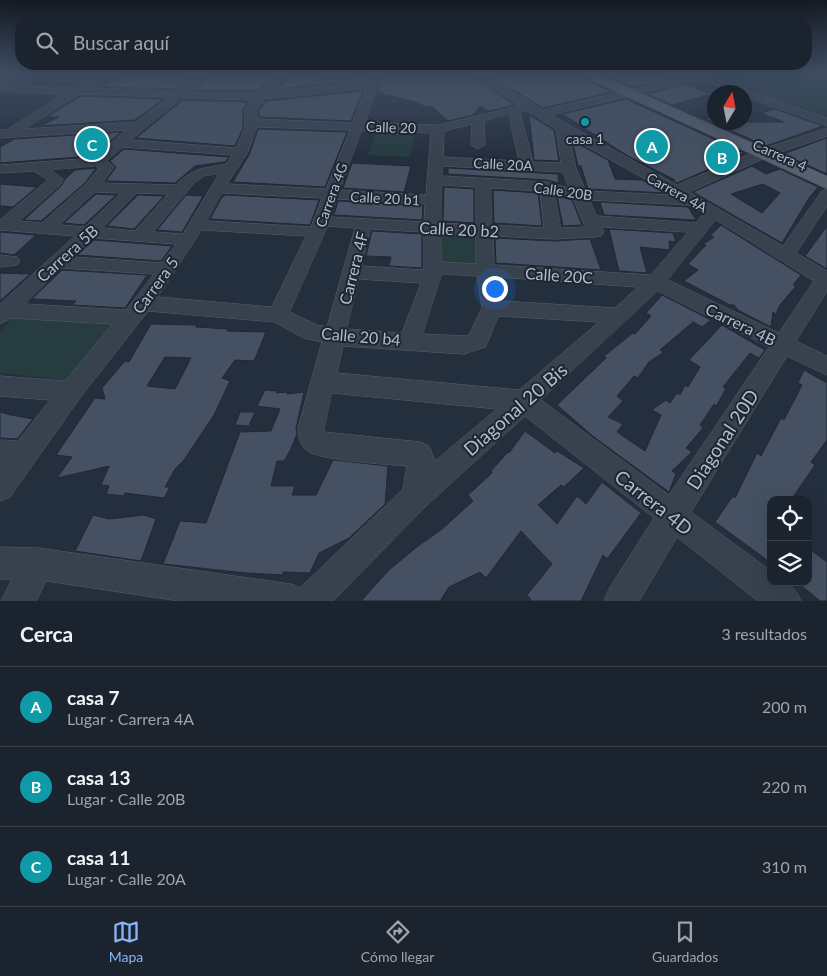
<!DOCTYPE html>
<html lang="es">
<meta charset="utf-8">
<style>
body{margin:0;font-family:Lato,sans-serif;background:#242b36;color:#f1f3f6}
.controls{position:absolute;right:15px;bottom:15px;display:grid;overflow:hidden;border-radius:10px;box-shadow:0 5px 20px #0002}
.controls button{width:45px;height:45px;display:grid;place-items:center;padding:0;border:0;border-bottom:1px solid #39404a;background:#1b232e;color:#f1f3f6;font:25px sans-serif}
.compass{position:absolute;left:707px;top:85px;width:45px;height:45px;border-radius:50%;background:#1b232e;box-shadow:0 5px 20px #0002;rotate:10deg}
.you{position:absolute;left:494px;top:288px;width:18px;height:18px;margin:-12px;border:4px solid #fff;border-radius:50%;background:#1a73e8;box-shadow:0 0 0 8px #1a73e833}
.badge{display:grid;place-items:center;width:32px;height:32px;border-radius:50%;background:#8ab4f8;color:#fff;font-size:16px;font-weight:700}
.pin{position:absolute;translate:-50% -50%;border:2px solid #fff;box-shadow:0 1px 5px #0006}
.list{margin:0;padding:0;list-style:none}
h2{display:flex;justify-content:space-between;align-items:center;height:65px;margin:0;padding:0 20px;font-size:21px}
h2 small{font-size:16px;font-weight:400;color:#a0a4aa}
.list li{display:grid;grid-template-columns:32px 1fr auto;gap:15px;align-items:center;box-sizing:border-box;height:80px;padding:0 20px;border-top:1px solid #39404a}
.list b{display:block;font-size:19px;white-space:nowrap}
.list p{margin:0;font-size:16px;white-space:nowrap;color:#a0a4aa}
.list em{font-size:16px;font-style:normal;color:#a0a4aa}
.icon{flex:none;width:28px;height:28px;fill:none;stroke:currentColor;stroke-width:2;stroke-linecap:round;stroke-linejoin:round}
.map{position:relative;flex:none;width:827px;height:601px;overflow:hidden}
.search{position:absolute;background:#1b232e;box-shadow:0 5px 20px #0002;left:15px;right:15px;top:15px;height:55px;display:flex;align-items:center;gap:12px;box-sizing:border-box;padding:0 18px;border-radius:20px;color:#a0a4aa;font-size:19px}
.sheet{height:305px;background:#1b232e}
nav{display:flex;justify-content:space-around;align-items:center;box-sizing:border-box;height:70px;border-top:1px solid #39404a;background:#1b232e;font-size:14px;color:#a0a4aa}
nav a{display:grid;justify-items:center;gap:2px}
nav .on{color:#8ab4f8}
.map>svg:first-child{display:block}
</style>
<div class="map">
<svg width="827" height="601" viewBox="0 0 827 601">
<rect width="100%" height="100%" fill="#242f3e"/>
<path fill="#263c3f" d="M704,73h123v43z
M377,128l39,2 -6,27 -42,-2z
M440,231l41,2 1,34 -43,-3z
M13,317l110,4 -49,60 -74,-8v-42z"/>
<path fill="#455162" stroke="#1f2835" fill-rule="evenodd" d="M171,73h27l-22,16 -75,-2 25,-12 41,1z
M214,73h64l-21,18 -62,-1z
M293,73h26l-2,6 32,1 2,-7h20l-3,7 -90,9z
M386,73l49,2 33,-2 47,32 -26,6 -9,-5 -7,9 -25,6 -17,-15 -5,1 -11,-5 -38,-10 6,-18z
M485,73h93l3,5 31,14 -69,16z
M600,73h52l17,6 -36,8z
M685,84l26,10 -39,11 -25,-11z
M363,91l-12,30 -92,-4v-7l7,-9z
M81,96l83,3 -29,21 -95,6 19,-9h-12z
M626,99l118,54 -9,3 2,1 -60,26 -6,-3h4l-47,-24 -66,-42z
M183,100l65,2 -5,7v19l-8,18 -99,-8z
M775,109l48,17 -57,20 -61,-27 9,-2v5h70l-23,-9z
M529,115l25,15 5,31 -25,-1z
M258,129l89,3 -22,55 -92,-5 17,-29z
M121,132l-28,24 -93,7v-16l14,-8z
M827,138v36l-44,-20z
M573,144l7,1 28,15 7,19 27,1 24,13 -78,-4 -7,-23h-3z
M124,149l105,8 -4,5 -30,4 -20,17 -69,-2 10,-14 -6,-6z
M352,163l59,3 -7,26 -61,-4z
M752,166l14,8 14,-5 38,18 -9,11 -27,45 -89,-51zM763,184l17,9 -18,20 -31,-19z
M96,168l-11,15 -44,38 -17,-1 38,-35 3,-6 10,-9z
M448,168l110,6 1,9 -12,-3 -99,-6z
M0,184l37,3 -24,20 -13,-1z
M444,187l30,2v34l-31,-2z
M493,190l45,3 4,33 -48,-3z
M96,194l20,1 -32,30 -20,-2z
M138,195l26,1 -30,33 -27,-3z
M186,195l17,1 -21,36 -25,-2z
M226,195l93,5 -9,25 -100,-6 12,-22z
M557,196l15,4 10,25 -19,1z
M338,201l85,5 -1,14 -88,-5z
M600,202l88,5 8,13 -92,-5z
M721,225l80,50 -8,10 3,1 -16,19 -4,9 -3,-2 -2,15 -33,-17 -4,-5h-4l-46,-24 14,-11 -10,-6 18,-19h-4l12,-8 -4,-1z
M827,226v43l-22,-13z
M609,229l64,4 3,9 -7,-1 1,9 -30,-3 7,26 -28,-2z
M372,231l50,3v34l-33,-2 2,-9 -25,-1z
M0,232l36,3 -22,20 -14,-2z
M495,238l58,3 37,-2 11,31 -105,-7z
M94,240l78,6 -11,15 -84,-6z
M62,270l85,5 -22,33 -53,-3 4,-4 -44,-2z
M0,273l30,1 -30,27z
M662,295l49,25 -9,7 -9,-5 -33,28 4,2 -15,10 -11,16 -4,-2 -17,20 6,5 -15,16 15,7 -6,8 28,19 16,-36 -9,-5 14,-10 4,3 7,-10 3,2 5,-10 3,2 12,-20 -11,-7 33,-35 43,25 -6,8 -9,-5 -27,34 3,2 -10,17 -2,-2 -14,21 3,3 -17,20 6,4 -20,19 4,3 -7,18 -75,-55 -37,-32 49,-47 -2,-2 29,-23 2,1 16,-18 -5,-3z
M151,324l45,1v2l32,2 -1,2 39,1 -12,29 -19,-1 -13,18 8,3 -16,34 -30,45 -9,9 -10,18h5l-6,11 -39,-5 -1,3 -18,-2 3,-8 -8,-1 8,-19 -52,12 15,-21 -16,-2 39,-57 10,1 -3,-11 23,-27 4,1zM165,357l26,1 -16,31 -28,-3z
M804,370l23,13v57l-16,22 4,3 -24,35h-20v49l-4,11 -52,-38 18,-26 2,2 22,-45 4,3 20,-38 3,2 18,-35 -4,-2z
M265,390l12,1 -1,2 12,-1 -1,2 17,-2 -8,36 1,6 -6,15 -7,12h-7l-6,25h24l-3,9h24l17,-35 55,6 -3,38 -36,34 -30,15 -9,20 -27,-1v3l-37,-2 -83,-9 17,-43 26,2 34,-91 31,-1 9,-22 -23,-3z
M0,412l11,3 22,4 -16,20 -17,-1z
M240,412h15l-6,14 -14,-1z
M525,431l30,22 2,-2 27,17 -20,19 -3,-2 -23,20 19,19 20,-28 9,8 16,-22 39,31 -34,46 -4,-4 -22,46h-49l-5,-6 25,-31 -31,-33 -35,47 -6,-6 -31,15 -9,14h-79l28,-31 29,-24 23,-16 32,-29 -5,-6 24,-22 -1,-2 17,-19 1,1z
M93,515l16,4 35,-4 12,4 -15,42 -66,-10z
M808,548l19,14v39h-7l-23,-19h11z"/>
<g fill="none" stroke-linecap="round" stroke-linejoin="round">
<g stroke="#565f6c" stroke-width="1">
<path id="minor" d="M34,73h12l-22,13 51,2 24,-15h12l-22,15 88,3 24,-18h11l-22,19 68,1 22,-20h11l-18,18 96,-9 4,-9h8l-16,50 73,2 82,-19 -50,-33h12l61,37 146,-34 -3,-3h14l127,45v8l-83,-30v-4h-9l-36,-13 -148,36 126,70 80,-34 70,-23v8l-60,21 -78,35 94,54 39,-55 5,-2v17l-31,47 31,18v20l-31,50 31,15v19l-40,-19 -96,156 80,59v11c18,0 22,2 30,19h-43l-81,-64 -38,64h-35l5,-12 45,-71 -129,-102 -99,90 -93,95h-153l-134,-20 -10,20h-35l11,-22h-12v-32l38,1 253,36 9,4 103,-99 4,-23c-20,-2 -88,-5 -101,-16 -6,-5 -8,-15 -8,-22l24,-86 -18,-4 -30,-16 -126,-11 -69,88 -69,98 -10,4v-61l18,1 32,-41 -50,-4v-20l65,5 48,-57 -102,-6 -11,6v-20l75,-68 -75,-6v-10l48,-40 -14,-9 -34,2v-8l94,-7 32,-28 -126,8v-8h6l59,-36 -65,-3v-6h9zM366,89l-14,34 -95,-4v-10l8,-10zM80,94l89,3 -33,25 -111,7zM182,98l70,2 -7,9v19l-9,20 -105,-8zM527,111l29,18 5,34 -28,-1 -13,-50zM509,115l10,46 -76,-4 1,-26 28,-7 -1,21 7,4 7,-4 -1,-24zM257,127l93,3 -24,59 -99,-5 21,-32zM362,130l69,3 -5,62 -86,-5zM570,137l98,55 2,3 -84,-4 -10,-23zM123,147l109,8 -6,9c-21,4 -34,4 -50,21l-74,-2 12,-16 -7,-6zM96,166l3,2 -13,16 -44,39 -23,-2 42,-37 2,-5 -12,-9zM443,166l120,6 6,16 -22,-6 -105,-6zM219,174l-36,60 -30,-2 41,-49 10,-7zM442,185l34,2v38l-35,-2zM491,188l49,3 4,37 -52,-3zM95,192l26,1 -36,34 -25,-2zM137,193l31,1 -33,37 -32,-3zM222,193l100,5 -11,29 -104,-6zM555,193l18,5 12,29 -24,1zM337,199l88,5 -1,18 -93,-5zM590,200l100,5 14,8 -8,10 -99,-7zM716,220l98,61 -35,52 -111,-53zM328,226l27,2 -28,99 -10,-2 -27,-13zM601,227l87,5 -37,43 -157,-10 -1,-29 60,3 42,-2 6,-1 3,-4zM371,229l53,3v38l-62,-4zM202,230l104,6 -34,71 -114,-10zM441,233l35,2v29l-34,-2zM93,238l83,6 -14,19 -89,-6zM61,268l93,6 -28,36 -101,-6zM442,274l35,2 5,32 -13,27 -5,1 -41,-2zM496,277l142,10 -23,21 -114,-7zM359,279l62,4 -19,50 -55,-4zM658,291l111,56 -100,148 -128,-95zM499,316l100,6 -80,68 -182,-17 6,-27 121,8 21,-7zM332,393l165,16 -62,52 -6,-15 -9,-4 -96,-10z
M0,255l17,2 3,4 -3,4 -17,2z"/>
</g>
<g stroke="#414a57" stroke-width="1">
<path id="major" d="M580,73h16l231,103v13l-245,-113z"/>
</g>
<use href="#minor" fill="#38414e" fill-rule="evenodd"/>
<use href="#major" fill="#56606e" fill-rule="evenodd"/>
</g>
<linearGradient id="sky" x2="0" y2="1"><stop stop-color="#141a22"/><stop offset="0.46" stop-color="#3f4d63"/><stop offset="1" stop-color="#3f4d63" stop-opacity="0"/></linearGradient>
<rect width="827" height="157" fill="url(#sky)"/>
<circle fill="#0f9aa8" stroke="#1d2633" stroke-width="2" cx="585" cy="122" r="5"/>
<g text-anchor="middle" dominant-baseline="central" stroke-width="4" stroke-linejoin="round" paint-order="stroke">
<g font-size="14" fill="#b4bcc9" stroke="#1d2633">
<text transform="translate(391 127) rotate(2)">Calle 20</text>
<text transform="translate(780 155) rotate(24)">Carrera 4</text>
<text transform="translate(503 164) rotate(3)">Calle 20A</text>
<text transform="translate(563 191) rotate(8)">Calle 20B</text>
<text transform="translate(677 192) rotate(29)">Carrera 4A</text>
<text transform="translate(331 195) rotate(-70)">Carrera 4G</text>
<text transform="translate(385 198) rotate(3)">Calle 20 b1</text>
</g>
<g font-size="14" fill="#b4bcc9" stroke="#1d2633">
<text x="585" y="138">casa 1</text>
</g>
<g font-size="16" fill="#b4bcc9" stroke="#1d2633">
<text transform="translate(459 229) rotate(3)">Calle 20 b2</text>
<text transform="translate(67 253) rotate(-42)">Carrera 5B</text>
<text transform="translate(353 268) rotate(-76)">Carrera 4F</text>
<text transform="translate(559 275) rotate(4)">Calle 20C</text>
<text transform="translate(155 285) rotate(-54)">Carrera 5</text>
<text transform="translate(741 324) rotate(26)">Carrera 4B</text>
<text transform="translate(361 336) rotate(5)">Calle 20 b4</text>
</g>
<g font-size="19" fill="#b4bcc9" stroke="#1d2633">
<text transform="translate(515 409) rotate(-41)">Diagonal 20 Bis</text>
<text transform="translate(722 439) rotate(-57)">Diagonal 20D</text>
<text transform="translate(654 502) rotate(38)">Carrera 4D</text>
</g>
</g>
</svg>
<div class="controls">
<button><svg class="icon" aria-label="locate" viewBox="0 0 24 24"><circle cx="12" cy="12" r="6"/><path d="M12 2v4M12 18v4M2 12h4M18 12h4"/></svg></button>
<button><svg class="icon" aria-label="layers" viewBox="0 0 24 24"><path d="M12 4l9 5-9 5-9-5zM3 14l9 5 9-5"/></svg></button>
</div>
<svg class="compass" viewBox="-18 -18 36 36"><path d="M0-13l5 13h-10z" fill="#e53935"/><path d="M0 13l5-13h-10z" fill="#a0a4aa"/></svg>
<div class="you"></div>
<div class="pin badge" style="left:652px;top:146px;background:#0f9aa8">A</div>
<div class="pin badge" style="left:722px;top:157px;background:#0f9aa8">B</div>
<div class="pin badge" style="left:92px;top:144px;background:#0f9aa8">C</div>
<div class="search"><svg class="icon" aria-label="search" viewBox="0 0 24 24"><circle cx="10" cy="10" r="6"/><path d="M15 15l6 6"/></svg>Buscar aquí</div>
</div>
<section class="sheet">
<h2>Cerca<small>3 resultados</small></h2>
<ul class="list">
<li><span class="badge" style="background:#0f9aa8">A</span><div><b>casa 7</b><p>Lugar · Carrera 4A</p></div><em>200 m</em></li>
<li><span class="badge" style="background:#0f9aa8">B</span><div><b>casa 13</b><p>Lugar · Calle 20B</p></div><em>220 m</em></li>
<li><span class="badge" style="background:#0f9aa8">C</span><div><b>casa 11</b><p>Lugar · Calle 20A</p></div><em>310 m</em></li>
</ul>
</section>
<nav>
<a class="on"><svg class="icon" aria-label="map" viewBox="0 0 24 24"><path d="M3 6l6-2 6 2 6-2v14l-6 2-6-2-6 2zM9 4v14M15 6v14"/></svg>Mapa</a>
<a><svg class="icon" aria-label="directions" viewBox="0 0 24 24"><path d="M12 3l9 9-9 9-9-9zM9 14v-3h6M13 9l2 2-2 2"/></svg>Cómo llegar</a>
<a><svg class="icon" aria-label="saved" viewBox="0 0 24 24"><path d="M7 4h10v16l-5-4-5 4z"/></svg>Guardados</a>
</nav>
